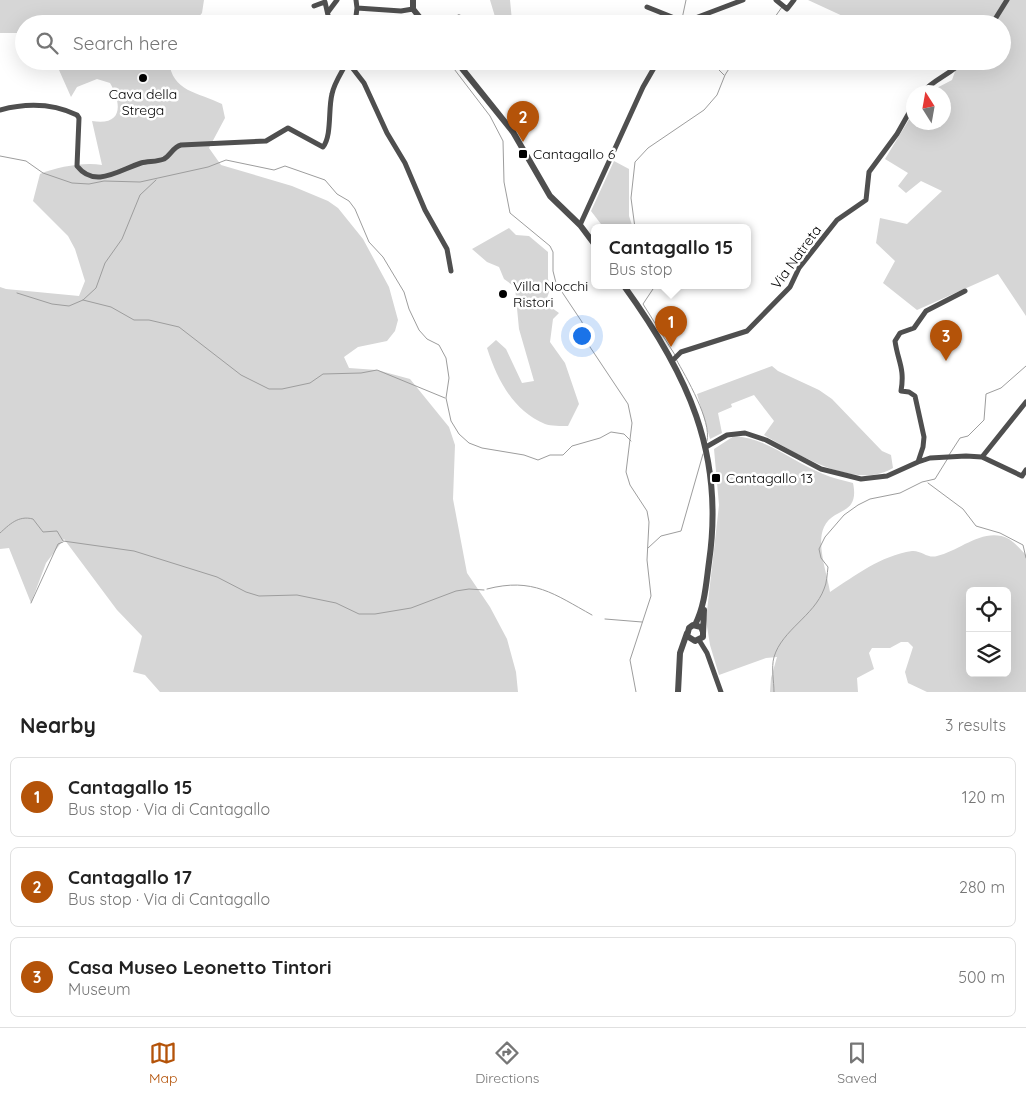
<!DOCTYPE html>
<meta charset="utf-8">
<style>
body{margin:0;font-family:Quicksand,sans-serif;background:#f6f6f6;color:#222}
.controls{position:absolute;right:15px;bottom:15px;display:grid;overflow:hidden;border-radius:8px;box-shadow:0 5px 20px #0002}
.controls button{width:45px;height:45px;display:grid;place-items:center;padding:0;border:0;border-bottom:1px solid #e0e0e0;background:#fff;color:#222;font:25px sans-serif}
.compass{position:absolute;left:906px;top:85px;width:45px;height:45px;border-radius:50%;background:#fff;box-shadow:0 5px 20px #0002;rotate:349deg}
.you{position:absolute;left:581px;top:335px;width:18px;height:18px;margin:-12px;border:4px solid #fff;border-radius:50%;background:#1a73e8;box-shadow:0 0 0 8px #1a73e833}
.badge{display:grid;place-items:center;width:32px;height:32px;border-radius:50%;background:#b45309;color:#fff;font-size:16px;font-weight:700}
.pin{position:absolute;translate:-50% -41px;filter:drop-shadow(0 1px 2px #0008)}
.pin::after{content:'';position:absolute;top:26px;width:18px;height:15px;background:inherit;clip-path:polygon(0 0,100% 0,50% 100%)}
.popup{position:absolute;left:591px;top:224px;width:160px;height:65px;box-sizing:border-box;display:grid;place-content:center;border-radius:8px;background:#fff;filter:drop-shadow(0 1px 4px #0005);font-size:16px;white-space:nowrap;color:#767676}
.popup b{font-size:19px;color:#222}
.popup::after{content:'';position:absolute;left:50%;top:100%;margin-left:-10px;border:10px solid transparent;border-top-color:#fff}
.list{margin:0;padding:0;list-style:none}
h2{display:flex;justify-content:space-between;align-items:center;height:65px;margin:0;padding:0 20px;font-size:21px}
h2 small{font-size:16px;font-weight:400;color:#767676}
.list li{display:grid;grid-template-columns:32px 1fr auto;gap:15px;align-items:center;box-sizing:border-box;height:80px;margin:0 10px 10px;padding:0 10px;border:1px solid #e0e0e0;border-radius:8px}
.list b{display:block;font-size:19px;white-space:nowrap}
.list p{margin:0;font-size:16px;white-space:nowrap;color:#767676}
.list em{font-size:16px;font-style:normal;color:#767676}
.icon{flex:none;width:28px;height:28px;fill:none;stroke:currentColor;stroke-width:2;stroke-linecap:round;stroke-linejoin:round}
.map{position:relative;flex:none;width:1026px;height:692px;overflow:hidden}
.search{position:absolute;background:#fff;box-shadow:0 5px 20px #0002;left:15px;right:15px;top:15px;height:55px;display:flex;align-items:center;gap:12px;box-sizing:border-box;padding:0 18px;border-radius:28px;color:#767676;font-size:19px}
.sheet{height:335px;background:#fff}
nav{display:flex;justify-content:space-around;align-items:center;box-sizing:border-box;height:70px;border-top:1px solid #e0e0e0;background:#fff;font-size:14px;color:#767676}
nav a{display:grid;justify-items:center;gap:2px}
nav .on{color:#b45309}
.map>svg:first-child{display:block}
</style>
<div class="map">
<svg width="1026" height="692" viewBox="0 0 1026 692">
<rect width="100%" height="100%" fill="#fff"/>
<path fill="#d6d6d6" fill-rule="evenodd" d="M0,0h204l-2,13 -9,11h-169v9h-24z
M490,0h20l2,21 -16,-1z
M808,0h218v316l-28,-42 -81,36 -34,-27 12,-22 -19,-18 4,-25 27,6 35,-33 -21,-10 -15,12 -8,-7 10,-13 -23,-14 28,-46 1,9h30v-30h-15l23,-12 6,-17 -4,-2h48v-37h-142z
M55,61h114c3,31 29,31 53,43l3,14 -16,30 12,17 71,21 36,15 10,7 25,31 26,48 9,33 -3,11 -8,10 -29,6 -14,10 5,11 28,2 33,9 39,48 6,18 -2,54 14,74 23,34 17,32 9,33 2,20h-358l-15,-17 -12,-3 9,-36 -25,-26 -53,-71 -18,24 -15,40 -22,-55 -9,1v-262l6,2 73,7 6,-15 -10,-32 -7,-13 -35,-35 7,-27c18,-7 43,-12 62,-9l-10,-44c31,5 30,-17 18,-38l-13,-4 -20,8 -6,10z
M614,161l15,8v47l4,12h-29l-13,-17z
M509,228l7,7 13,1 19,16v27l3,8 -6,16 14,10 -6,6 -3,23 15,21 14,41 -11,22c-7,0 -17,0 -23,-2 -32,-13 -48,-45 -58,-76l9,-8 10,9 16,34 12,-2 -15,-52 -4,-42 -11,-8 -5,-12 -12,-5 -15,-13z
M772,366l6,5 41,19 13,9 50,52 9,4 2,13c-37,23 -96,-14 -129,-33l10,-14 -20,-26 -23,9 1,3 -14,6 4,20 -12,6 -13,-45z
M734,436c33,2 59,26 89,38 9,4 20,6 30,9 7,33 -20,24 -29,44 -8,17 3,46 6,65 26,-17 50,-36 82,-41 9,-1 16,8 25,5 23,-5 47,-30 72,-17 6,4 12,11 17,16v137h-99l-19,-9 -3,-11 8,-25 -5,-5h-7l-11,6h-18l-3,5 5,16 -17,9 1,14h-88l1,-14 6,-21 -11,1 -47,17 -9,-30 -4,-25 13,-115 -5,-56zM970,591h37v82h-37z"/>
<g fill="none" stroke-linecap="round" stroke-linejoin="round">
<path stroke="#9d9d9d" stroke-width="1" d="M682,19l4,-19
M413,24l1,-9
M770,24l12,-17
M448,61l42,55 13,25 1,41 6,31 40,33 3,6v19l3,12 26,39 6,22 40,60 4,19 -6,49 4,13 17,26 2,11 -2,38 4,36 -21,64 6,32
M710,61l14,14
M0,156l26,5 17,12 29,10 17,1 15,-3 36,1 68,-15 18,-7 48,10 11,-4 40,14 12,14 12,7 6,8 14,33 14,15 21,35 5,17 10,21 8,9 12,6 7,13 3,20 -3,20 5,23 8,13 10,9 13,5 42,7 14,5 12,-5h13l9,-9 28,-8 11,-6 13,2 7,7
M635,228l-4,-30 4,-36 13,-14 56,-38 13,-15 8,-20 9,-14
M655,286l-12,18 32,51
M17,293l35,11 17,2 14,-6 13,-12 9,-25 17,-24 18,-44 16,-15
M83,300l28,7 23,13h15l30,7 62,48 28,14h13l28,-6 13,-9 38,-1 16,-3 68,28
M676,359c10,18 36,62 31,82
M949,455l11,-17 8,-2 16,-16 2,-26 15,-6 25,-22
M928,483l35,26 13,17 24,7 23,12 3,13
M0,533c9,-8 18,-18 33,-14l10,13 14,-1 6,10 71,10 83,26 29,15 13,4 38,-1 39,8 23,11h16l36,-6 45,-17 13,-2 15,1
M648,548l13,-12 20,-5 22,-77
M487,589c46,-12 67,5 105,26
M31,603l27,-59 5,-2
M605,619l37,3
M774,692c0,-11 -3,-24 0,-35 8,-27 40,-41 50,-68 3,-6 3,-15 4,-22l-7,-9 -2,-9 6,-12 19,-22 14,-10 12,-6 30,-6 22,-11 13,-3 13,-21"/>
<path stroke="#4f4f4f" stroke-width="5" d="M356,0l1,8 44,3 12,-2
M776,0l11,9 7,-9
M314,6l11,-4 5,22
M647,7l25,10 5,5
M328,12l9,-12
M677,22l13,-2 53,-20
M355,24l2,-16
M455,24l4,-7
M992,24l15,-24
M347,61l17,22 23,50 18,30 20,47 22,39 4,22
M923,92c10,-12 28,-18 40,-31
M0,110c26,-7 52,-7 77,5l2,3 -2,48c18,23 42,4 64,-3 7,-2 16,-1 23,-4 7,-4 9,-12 17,-14l85,-4 22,-13 35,19c9,-11 5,-38 9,-53 2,-11 10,-22 15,-32
M580,225l63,-138 15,-26
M673,360l8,-8 66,-21 43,-44 9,-19 38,-48 29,-20 3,-28 28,-38 17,-30
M706,447l21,-12 18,-2 21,7 55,29 40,10 26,-3 31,-14 12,-4 36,-2 16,1 40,19 4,-6
M982,457l44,-55
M918,462l5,-15 1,-10 -9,-41 -6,-4 -8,-1c4,-23 -3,-29 -6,-50l5,-8 14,-5 12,-17 39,-20
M699,640l8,13 14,39"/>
<path stroke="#4f4f4f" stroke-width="6" d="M413,0v9l12,15
M456,61l57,71 37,64 30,29 15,20
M624,286c63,87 101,167 85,276 -3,22 -4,43 -14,63
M703,632l-2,-5 -8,-2 -4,3 -2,8 8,5 8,-4v-3l1,-24
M678,692l2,-39 7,-20"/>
</g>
<g fill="#000" stroke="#fff" stroke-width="2">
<circle cx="143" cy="78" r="5"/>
<rect x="518" y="149" width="10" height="10" rx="2.5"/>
<circle cx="503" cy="294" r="5"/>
<rect x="711" y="473" width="10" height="10" rx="2.5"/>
</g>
<g text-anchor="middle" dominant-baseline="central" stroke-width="5" stroke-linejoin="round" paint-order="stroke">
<g font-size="14" fill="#000" stroke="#fff" text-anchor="start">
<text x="143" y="94" text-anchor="middle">Cava della<tspan x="143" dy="16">Strega</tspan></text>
<text x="533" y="154">Cantagallo 6</text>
<text x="513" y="286">Villa Nocchi<tspan x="513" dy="16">Ristori</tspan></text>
<text x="726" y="478">Cantagallo 13</text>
</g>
<g font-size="14" fill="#000" stroke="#fff">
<text transform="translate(796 257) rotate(-54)">Via Natreta</text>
</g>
</g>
</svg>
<div class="controls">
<button><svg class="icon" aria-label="locate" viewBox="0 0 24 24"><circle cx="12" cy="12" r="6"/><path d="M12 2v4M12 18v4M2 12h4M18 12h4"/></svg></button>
<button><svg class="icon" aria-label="layers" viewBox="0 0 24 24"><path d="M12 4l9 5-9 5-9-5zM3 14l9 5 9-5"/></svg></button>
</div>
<svg class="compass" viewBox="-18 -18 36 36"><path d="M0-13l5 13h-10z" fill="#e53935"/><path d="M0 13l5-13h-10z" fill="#767676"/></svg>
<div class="you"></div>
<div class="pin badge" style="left:671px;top:347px">1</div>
<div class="popup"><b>Cantagallo 15</b>Bus stop</div>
<div class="pin badge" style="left:523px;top:142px">2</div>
<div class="pin badge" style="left:946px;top:361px">3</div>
<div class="search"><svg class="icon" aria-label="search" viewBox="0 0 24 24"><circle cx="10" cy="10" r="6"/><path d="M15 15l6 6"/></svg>Search here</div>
</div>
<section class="sheet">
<h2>Nearby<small>3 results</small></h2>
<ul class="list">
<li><span class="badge">1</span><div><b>Cantagallo 15</b><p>Bus stop · Via di Cantagallo</p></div><em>120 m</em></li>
<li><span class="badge">2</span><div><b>Cantagallo 17</b><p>Bus stop · Via di Cantagallo</p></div><em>280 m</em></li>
<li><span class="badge">3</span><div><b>Casa Museo Leonetto Tintori</b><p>Museum</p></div><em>500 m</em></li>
</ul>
</section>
<nav>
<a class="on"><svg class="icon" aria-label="map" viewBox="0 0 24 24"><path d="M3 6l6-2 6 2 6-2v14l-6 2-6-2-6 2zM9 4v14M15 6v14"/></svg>Map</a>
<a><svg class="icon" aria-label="directions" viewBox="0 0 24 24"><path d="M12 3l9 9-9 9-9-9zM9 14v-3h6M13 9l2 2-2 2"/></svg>Directions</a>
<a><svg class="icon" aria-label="saved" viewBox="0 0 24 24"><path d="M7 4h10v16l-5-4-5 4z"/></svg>Saved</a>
</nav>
